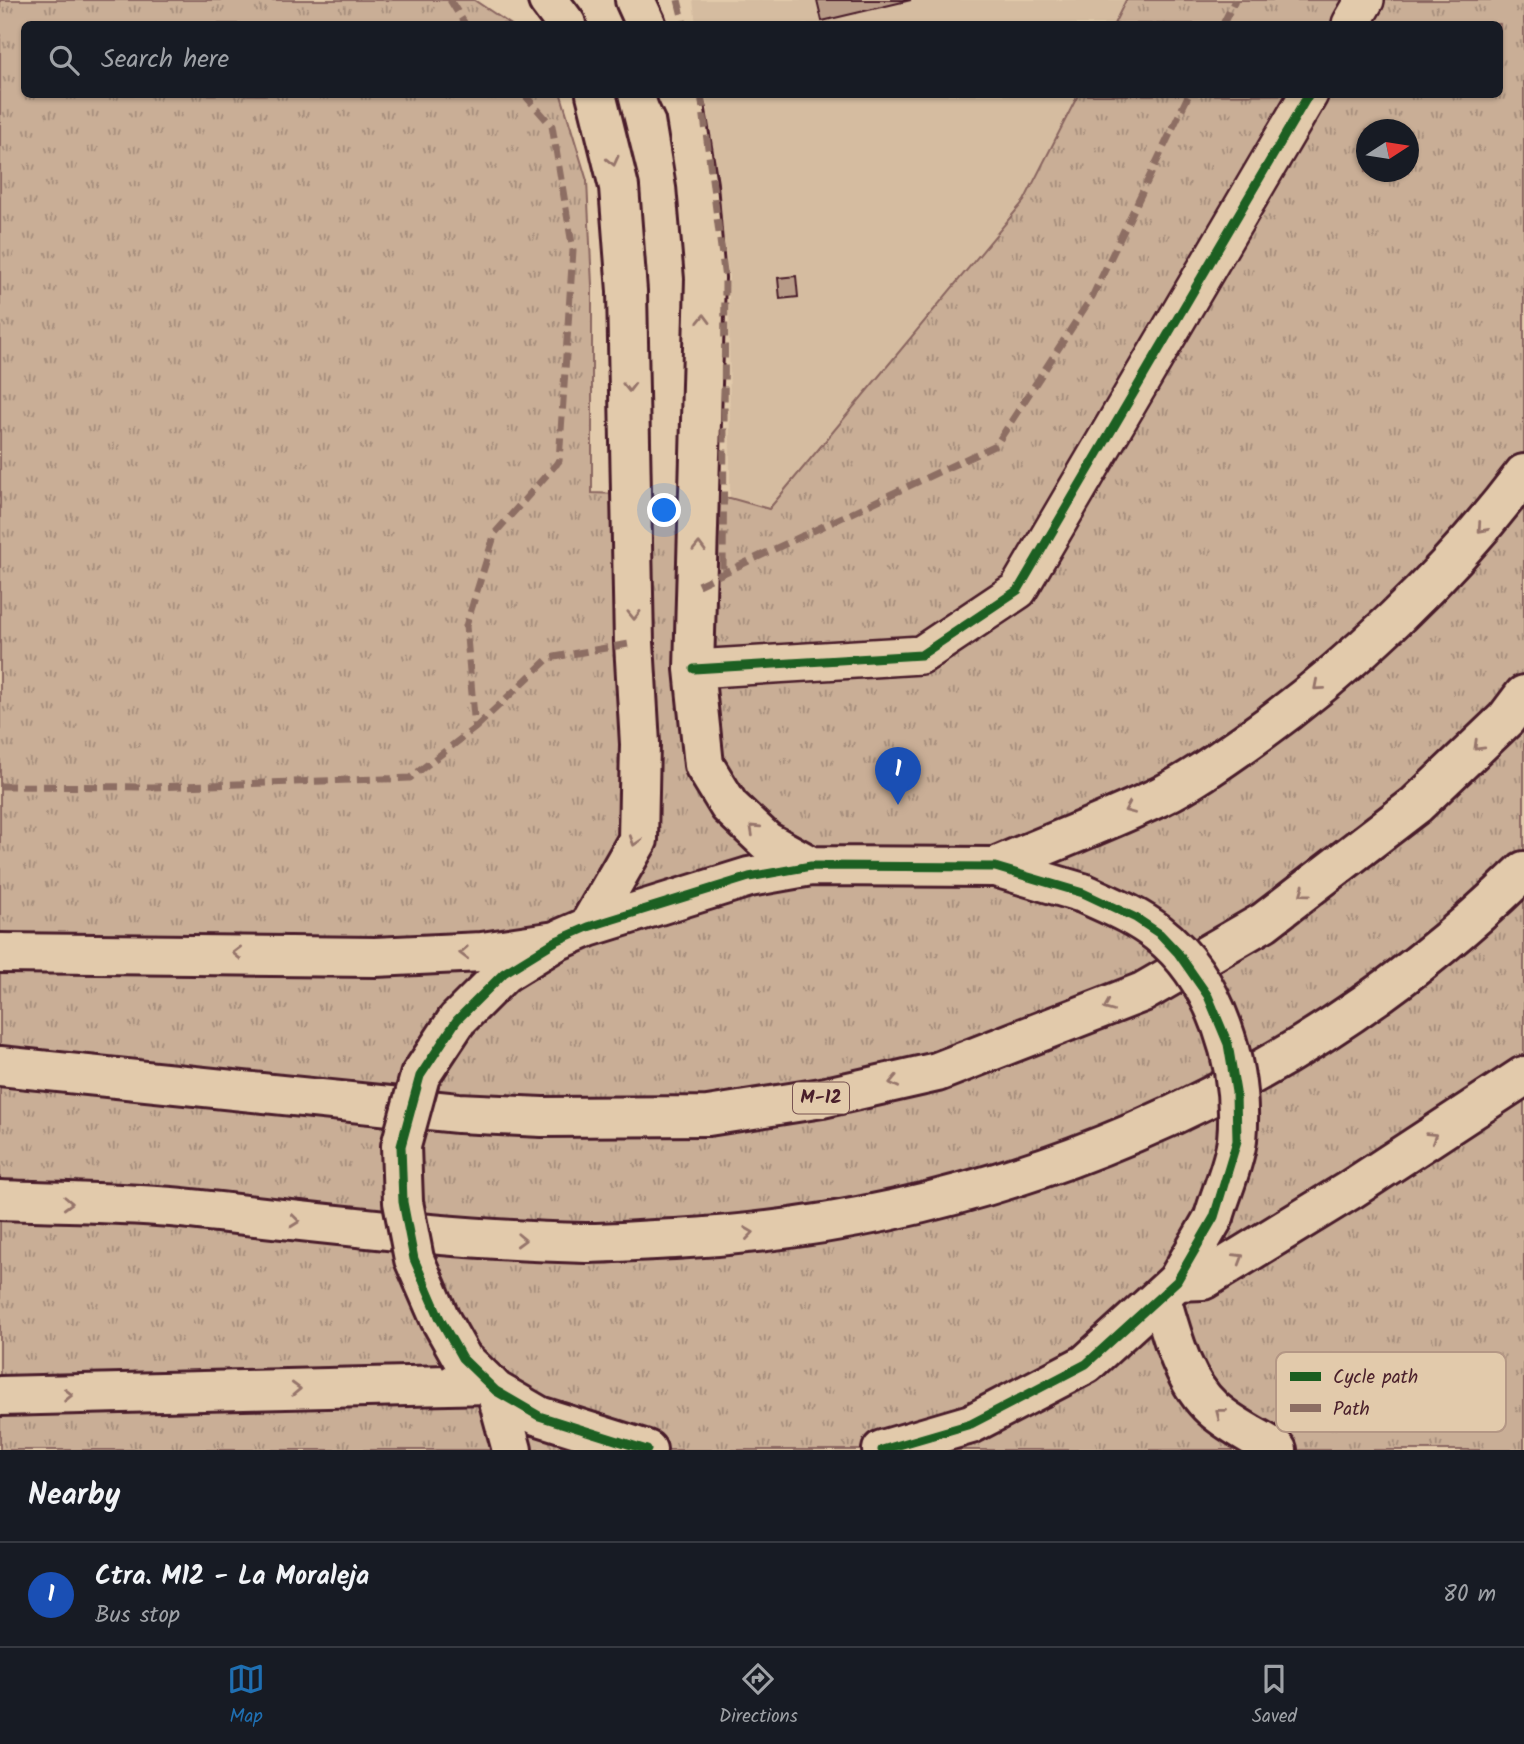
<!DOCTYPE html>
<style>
body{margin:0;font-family:Kalam,sans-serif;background:#20242c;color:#f1f3f6}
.compass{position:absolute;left:1356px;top:119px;width:63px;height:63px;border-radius:50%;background:#171b24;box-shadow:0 2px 5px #0004;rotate:78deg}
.you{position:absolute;left:665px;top:511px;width:24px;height:24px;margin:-18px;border:5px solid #fff;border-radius:50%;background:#1a73e8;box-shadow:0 0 0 10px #1a73e833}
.badge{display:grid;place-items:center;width:46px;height:46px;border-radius:50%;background:#1f6fb2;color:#fff;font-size:23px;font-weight:700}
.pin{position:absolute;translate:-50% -58px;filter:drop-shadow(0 2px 4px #0008)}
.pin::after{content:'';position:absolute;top:37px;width:24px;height:21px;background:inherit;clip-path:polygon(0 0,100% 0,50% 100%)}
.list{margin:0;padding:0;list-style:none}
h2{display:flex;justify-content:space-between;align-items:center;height:91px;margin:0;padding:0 28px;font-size:30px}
h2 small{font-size:23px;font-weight:400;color:#9ea1a6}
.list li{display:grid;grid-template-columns:46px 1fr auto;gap:21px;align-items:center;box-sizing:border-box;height:105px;padding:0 28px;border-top:2px solid #363941}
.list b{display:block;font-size:26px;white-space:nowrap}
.list p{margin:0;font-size:23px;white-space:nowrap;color:#9ea1a6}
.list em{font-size:23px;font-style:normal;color:#9ea1a6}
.icon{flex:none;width:38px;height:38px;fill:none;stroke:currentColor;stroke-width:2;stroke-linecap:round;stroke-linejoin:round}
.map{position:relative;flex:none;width:1524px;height:1450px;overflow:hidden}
.search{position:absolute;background:#171b24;box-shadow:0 2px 5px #0004;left:21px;right:21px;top:21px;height:77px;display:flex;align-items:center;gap:18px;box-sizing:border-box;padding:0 24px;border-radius:10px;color:#9ea1a6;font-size:26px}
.sheet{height:196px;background:#171b24}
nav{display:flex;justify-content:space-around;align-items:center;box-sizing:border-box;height:98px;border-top:2px solid #363941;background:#171b24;font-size:19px;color:#9ea1a6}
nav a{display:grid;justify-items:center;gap:4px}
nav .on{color:#1f6fb2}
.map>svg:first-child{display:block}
</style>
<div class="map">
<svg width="1524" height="1450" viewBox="0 0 1524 1450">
<defs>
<pattern id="grass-tufts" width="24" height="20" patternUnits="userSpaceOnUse" patternTransform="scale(1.75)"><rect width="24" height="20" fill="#c9ae96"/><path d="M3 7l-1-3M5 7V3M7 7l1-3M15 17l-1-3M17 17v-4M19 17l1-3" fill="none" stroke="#a58d7b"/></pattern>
</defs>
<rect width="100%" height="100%" fill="#e2caab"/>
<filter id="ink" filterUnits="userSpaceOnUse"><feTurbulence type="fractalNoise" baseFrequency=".0143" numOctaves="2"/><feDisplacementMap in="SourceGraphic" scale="14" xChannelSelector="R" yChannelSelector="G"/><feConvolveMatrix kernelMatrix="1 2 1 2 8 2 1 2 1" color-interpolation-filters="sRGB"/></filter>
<g filter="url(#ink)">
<path fill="#d5bca0" d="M693,0h433l-12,24h-418z
M706,95h372l-54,106 -254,308 -40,-11 -1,-221z"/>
<path fill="url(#grass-tufts)" stroke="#8a6660" stroke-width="2" fill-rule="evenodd" d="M0,0h474l36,24h-486v70l537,1 26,86 5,104v208l138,5 39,11 255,-308 54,-106 422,-1v-70h-386l12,-24h398v1450h-1524zM1366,130h42v42h-42z"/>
<path fill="#b89b87" stroke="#4a1f2b" stroke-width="2" d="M817,0h94l-89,21z
M796,276l2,21 -18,2 -2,-21z"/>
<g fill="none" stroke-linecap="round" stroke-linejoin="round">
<g stroke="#4a1f2b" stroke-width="42">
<path id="minor" d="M1351,24l14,-24
M694,669l227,-14 97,-65 291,-496"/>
</g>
<g stroke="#4a1f2b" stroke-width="44">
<path id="tertiary" d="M548,0l18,24
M635,0l11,24
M677,94l8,17 12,74 8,93 -11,391 10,96 25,41 37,35 45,25
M588,927l50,-87 2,-96 -6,-101 -7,-352 -8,-104 -23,-93
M457,1020l47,-47 52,-32 32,-14 161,-50 62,-11 184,1 88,26
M464,1360l32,31 43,25 108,34
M496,1391l16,59
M882,1450l89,-26 115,-60 91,-83 37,-64"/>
</g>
<g stroke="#4a1f2b" stroke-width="44">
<path id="motorway" d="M995,867c55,-24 112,-45 166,-71 30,-15 58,-35 85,-54 104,-74 201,-166 278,-268
M0,953l375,4 107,-5 74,-11
M0,1066l458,47 84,4 166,-1 114,-18 115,-26 206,-80 121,-70 152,-117 90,-86 18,-24
M0,1200c57,2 115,2 171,7 138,14 275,33 415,36 29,0 59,-3 89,-4 318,-17 622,-144 849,-368
M1177,1281l26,-1 147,-90 174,-114
M1161,1298c11,38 22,84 52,111 19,17 43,28 64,41
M0,1396l489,-12"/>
</g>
<use href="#minor" stroke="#e2caab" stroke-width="37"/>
<use href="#tertiary" stroke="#e2caab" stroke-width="38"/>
<use href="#motorway" stroke="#e2caab" stroke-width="38"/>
<g stroke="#4a1f2b" stroke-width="44" stroke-linecap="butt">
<path id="tertiary-bridge" d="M1083,893c26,12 52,22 75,40 58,45 86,135 79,207 -3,25 -16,52 -23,77
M457,1020l-37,56 -19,70 2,56 11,57 26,60 22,39"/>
</g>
<use href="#tertiary-bridge" stroke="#e2caab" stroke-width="38"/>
<path stroke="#8d6e63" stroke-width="7" stroke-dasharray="14 7" stroke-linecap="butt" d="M450,0l15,24
M678,0l6,24
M1223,24l12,-24
M701,94l24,185 -2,294
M698,585l298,-140 97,-150 96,-201
M475,728l74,-70 85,-15
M0,786l153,1 257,-9 65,-50 -9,-102 29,-93 64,-72 14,-211 -21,-124 -28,-32"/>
<g stroke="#e2caab" stroke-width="13">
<path id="cycleway" d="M694,669l227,-14 97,-65 291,-496
M647,1450l-108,-34 -43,-25 -34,-33 -22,-39 -26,-60 -11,-57 -2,-56 19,-70 37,-56 47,-47 52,-32 32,-14 161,-50 62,-11 184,1 88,26 53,25 24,16 18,19 30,43 20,48 8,48 1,49 -23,76 -37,64 -91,83 -115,60 -89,26"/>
</g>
<use href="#cycleway" stroke="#1b5e20" stroke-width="9"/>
</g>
<defs><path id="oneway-chevron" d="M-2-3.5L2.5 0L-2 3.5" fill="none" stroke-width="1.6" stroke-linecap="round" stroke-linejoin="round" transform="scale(1.75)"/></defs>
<g stroke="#96746b">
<use href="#oneway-chevron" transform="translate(613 161) rotate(76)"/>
<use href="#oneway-chevron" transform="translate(704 319) rotate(-89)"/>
<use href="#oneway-chevron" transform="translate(629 387) rotate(89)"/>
<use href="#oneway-chevron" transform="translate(1482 528) rotate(132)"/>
<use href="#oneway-chevron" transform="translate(699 547) rotate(-89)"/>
<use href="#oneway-chevron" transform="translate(634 615) rotate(89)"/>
<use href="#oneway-chevron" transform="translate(1318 686) rotate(139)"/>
<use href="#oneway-chevron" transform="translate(1478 746) rotate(136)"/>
<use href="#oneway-chevron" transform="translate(1129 809) rotate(157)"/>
<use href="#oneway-chevron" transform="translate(754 829) rotate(-137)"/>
<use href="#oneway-chevron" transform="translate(635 841) rotate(108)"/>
<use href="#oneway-chevron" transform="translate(1304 892) rotate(144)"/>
<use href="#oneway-chevron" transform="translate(237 953) rotate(-179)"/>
<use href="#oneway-chevron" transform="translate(464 953) rotate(178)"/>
<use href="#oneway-chevron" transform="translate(1108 1007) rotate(157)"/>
<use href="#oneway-chevron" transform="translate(894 1082) rotate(168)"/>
<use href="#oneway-chevron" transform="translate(1432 1137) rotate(-32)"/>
<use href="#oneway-chevron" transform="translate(68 1203) rotate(2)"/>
<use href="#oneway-chevron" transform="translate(295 1221) rotate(6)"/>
<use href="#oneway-chevron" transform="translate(749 1233) rotate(-8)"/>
<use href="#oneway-chevron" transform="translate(521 1240) rotate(2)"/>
<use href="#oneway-chevron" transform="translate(1239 1258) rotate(-31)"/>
<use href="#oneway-chevron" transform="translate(296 1389) rotate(-2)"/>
<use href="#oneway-chevron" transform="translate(68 1395) rotate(-1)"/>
<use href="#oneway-chevron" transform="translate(1220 1413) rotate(-142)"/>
</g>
</g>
<g text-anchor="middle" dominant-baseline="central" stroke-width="6" stroke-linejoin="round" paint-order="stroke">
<rect fill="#e2caab" stroke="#785251" stroke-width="2" x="793" y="1082.5" width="56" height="31" rx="5"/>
<g font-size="19" font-weight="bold" fill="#4a1f2b">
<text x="821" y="1098">M-12</text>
</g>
</g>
<rect x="1276" y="1352" width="230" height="80" rx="10" fill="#e2caab" stroke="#b49785" stroke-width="2"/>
<rect x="1290" y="1372" width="31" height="9" fill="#1b5e20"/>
<rect x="1290" y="1404" width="31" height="8" fill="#8d6e63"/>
<g font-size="19" fill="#4a1f2b">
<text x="1333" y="1383">Cycle path</text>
<text x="1333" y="1415">Path</text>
</g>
</svg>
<svg class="compass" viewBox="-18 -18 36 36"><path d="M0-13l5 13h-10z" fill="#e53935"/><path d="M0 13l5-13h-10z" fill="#9ea1a6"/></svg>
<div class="you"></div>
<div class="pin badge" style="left:898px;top:805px;background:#1a4fb4">1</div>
<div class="search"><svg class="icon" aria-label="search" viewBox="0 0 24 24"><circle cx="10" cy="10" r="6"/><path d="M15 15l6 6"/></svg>Search here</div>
</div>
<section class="sheet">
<h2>Nearby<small></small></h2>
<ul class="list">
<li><span class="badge" style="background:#1a4fb4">1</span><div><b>Ctra. M12 - La Moraleja</b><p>Bus stop</p></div><em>80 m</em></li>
</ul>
</section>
<nav>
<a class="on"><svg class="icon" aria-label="map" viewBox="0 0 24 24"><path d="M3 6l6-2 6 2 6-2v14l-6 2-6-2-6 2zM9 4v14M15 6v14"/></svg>Map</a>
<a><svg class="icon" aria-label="directions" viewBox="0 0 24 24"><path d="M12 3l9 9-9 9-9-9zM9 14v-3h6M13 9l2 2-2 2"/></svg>Directions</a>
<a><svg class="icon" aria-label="saved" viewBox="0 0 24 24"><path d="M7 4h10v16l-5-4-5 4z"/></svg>Saved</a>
</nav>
